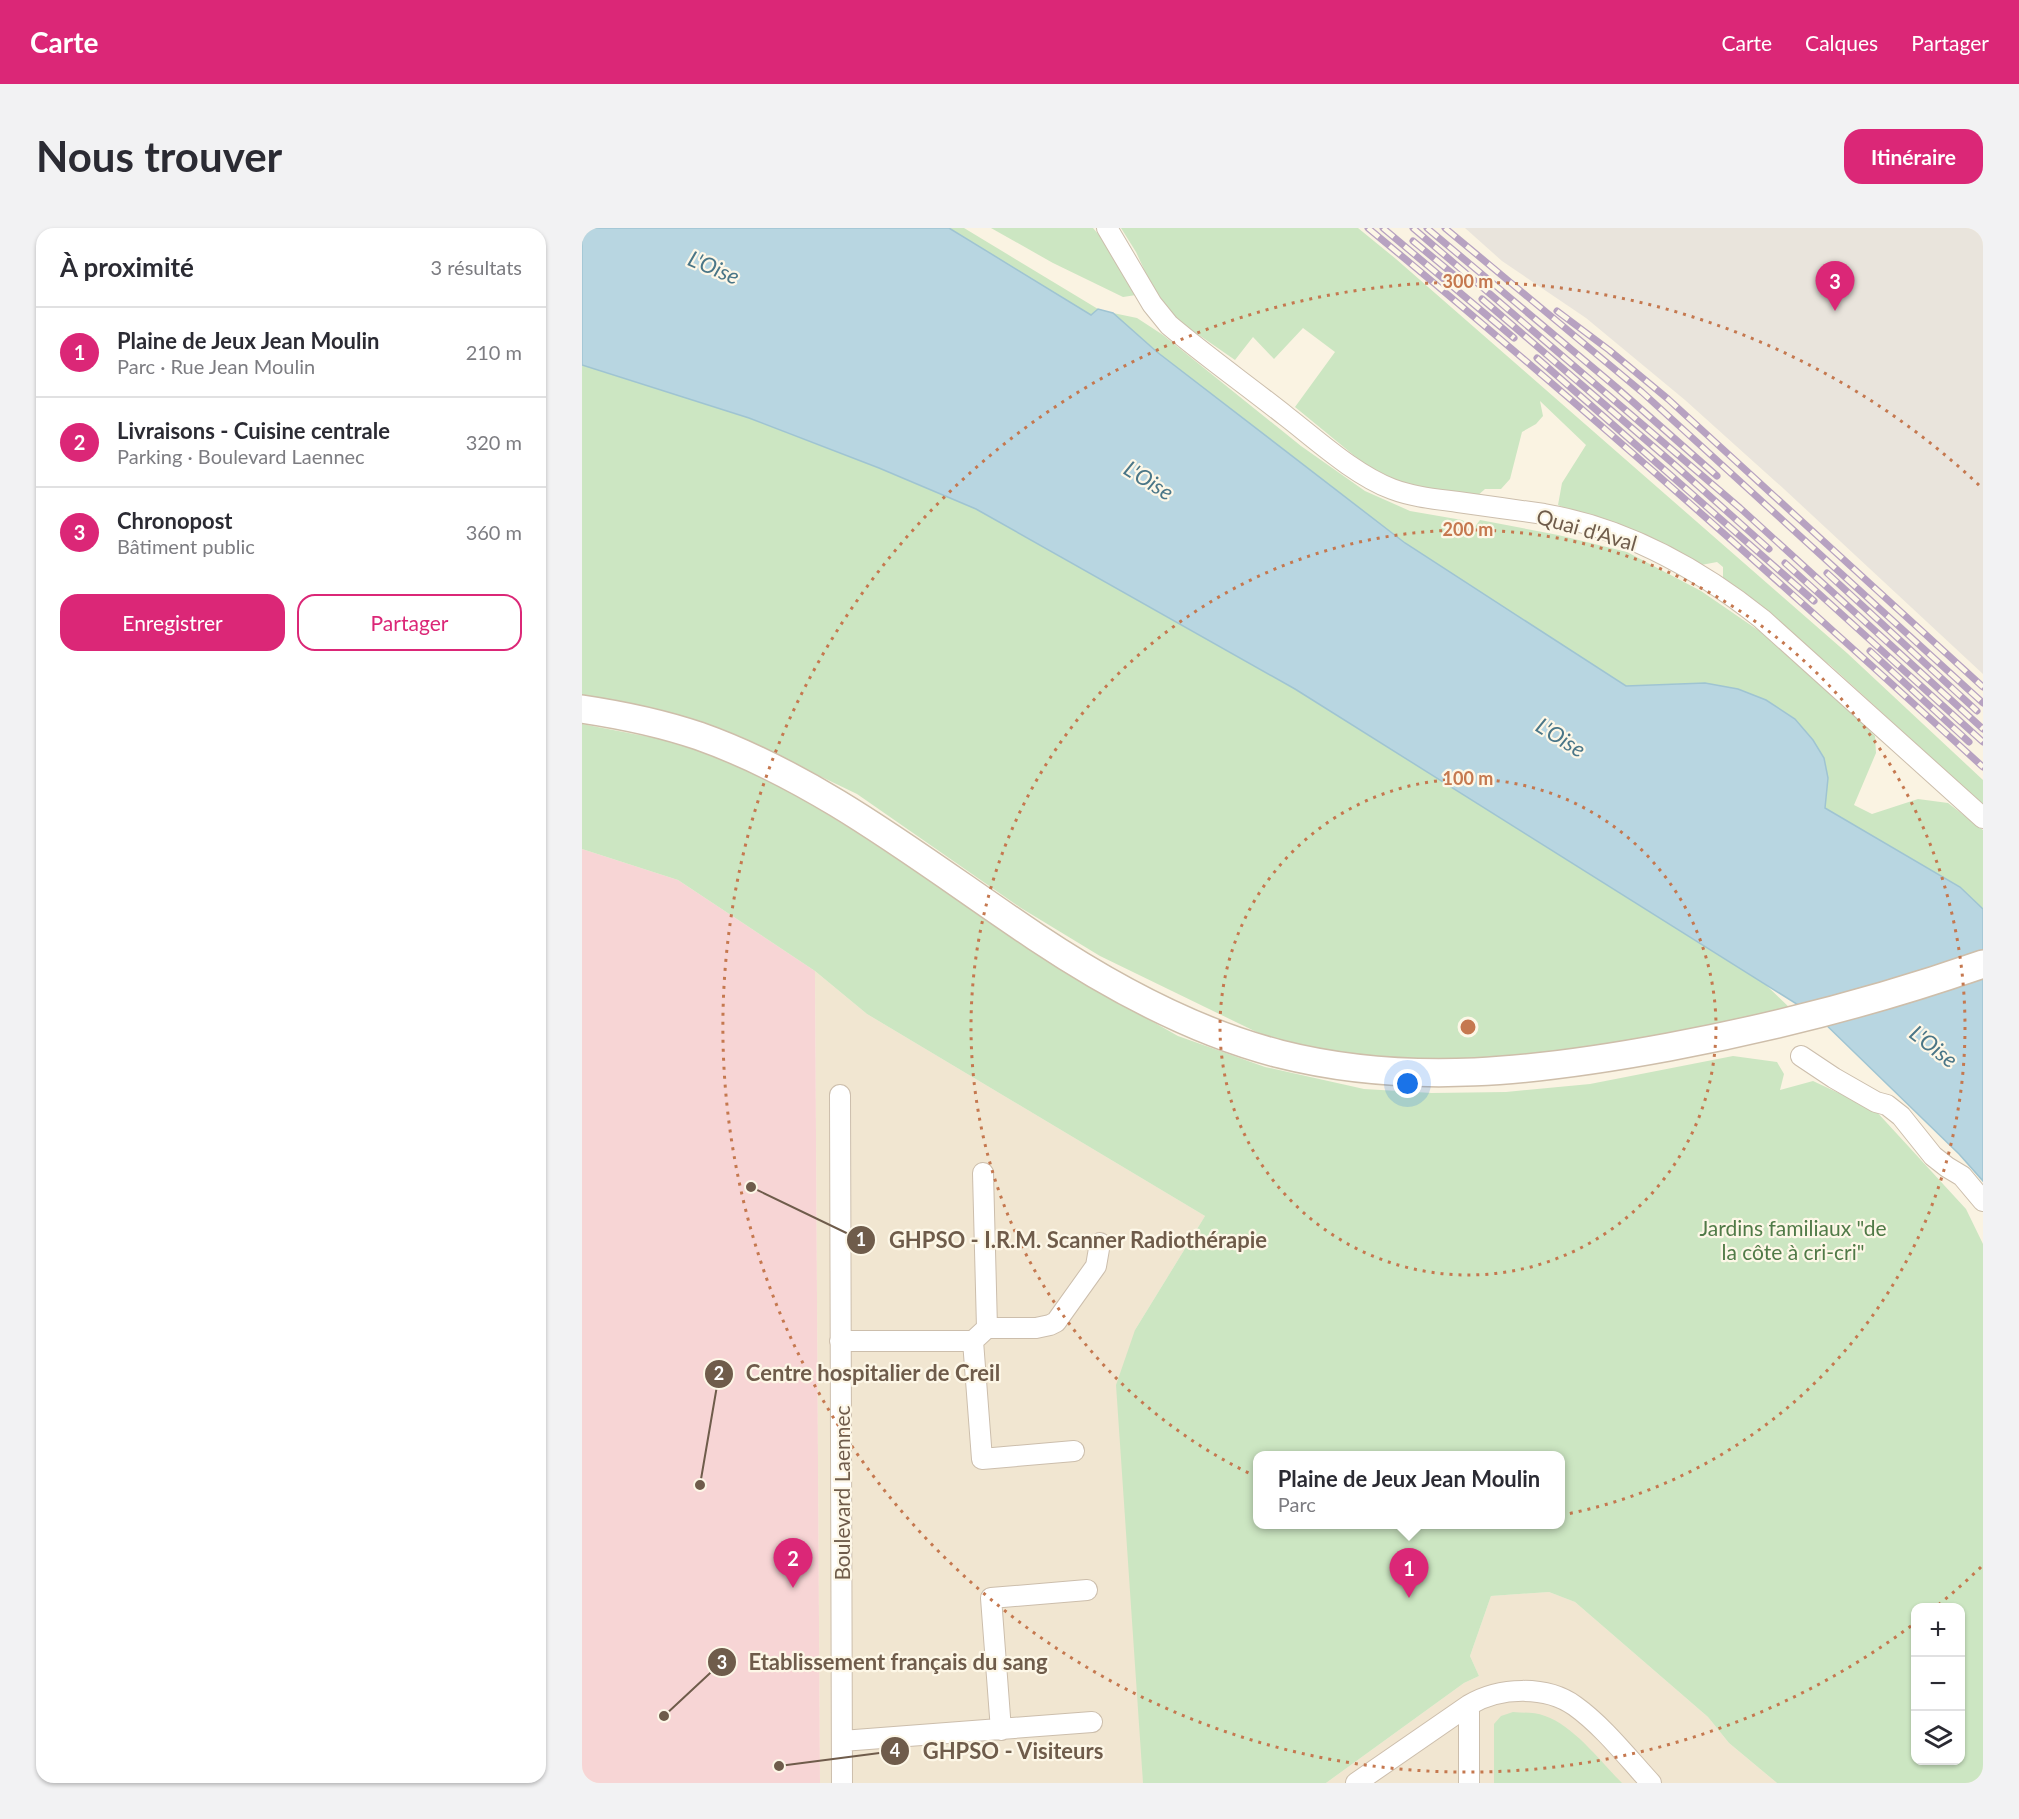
<!DOCTYPE html>
<html lang="fr">
<meta charset="utf-8">
<style>
body{margin:0;font-family:Lato,sans-serif;background:#f2f2f3;color:#2b2b33}
.controls{position:absolute;right:18px;bottom:18px;display:grid;overflow:hidden;border-radius:12px;box-shadow:0 2px 4px #0004}
.controls button{width:54px;height:54px;display:grid;place-items:center;padding:0;border:0;border-bottom:2px solid #e1e1e2;background:#fff;color:#2b2b33;font:30px sans-serif}
.you{position:absolute;left:826px;top:856px;width:21px;height:21px;margin:-15px;border:4px solid #fff;border-radius:50%;background:#1a73e8;box-shadow:0 0 0 9px #1a73e833}
.badge{display:grid;place-items:center;width:39px;height:39px;border-radius:50%;background:#db2777;color:#fff;font-size:20px;font-weight:700}
.pin{position:absolute;translate:-50% -50px;filter:drop-shadow(0 2px 3px #0008)}
.pin::after{content:'';position:absolute;top:32px;width:21px;height:18px;background:inherit;clip-path:polygon(0 0,100% 0,50% 100%)}
.popup{position:absolute;left:671px;top:1223px;width:312px;height:78px;box-sizing:border-box;display:grid;place-content:center;border-radius:12px;background:#fff;filter:drop-shadow(0 2px 4px #0005);font-size:20px;white-space:nowrap;color:#7c7c81}
.popup b{font-size:22px;color:#2b2b33}
.popup::after{content:'';position:absolute;left:50%;top:100%;margin-left:-12px;border:12px solid transparent;border-top-color:#fff}
.list{margin:0;padding:0;list-style:none}
h2{display:flex;justify-content:space-between;align-items:center;height:78px;margin:0;padding:0 24px;font-size:26px}
h2 small{font-size:20px;font-weight:400;color:#7c7c81}
.list li{display:grid;grid-template-columns:39px 1fr auto;gap:18px;align-items:center;box-sizing:border-box;height:90px;padding:0 24px;border-top:2px solid #e1e1e2}
.list b{display:block;font-size:22px;white-space:nowrap}
.list p{margin:0;font-size:20px;white-space:nowrap;color:#7c7c81}
.list em{font-size:20px;font-style:normal;color:#7c7c81}
.actions{display:flex;gap:12px;padding:18px 24px}
.actions a{flex:1;padding:14px 0;border:2px solid #db2777;border-radius:18px;text-align:center;font-size:21px;color:#db2777}
.actions .main{background:#db2777;color:#fff}
.icon{flex:none;width:33px;height:33px;fill:none;stroke:currentColor;stroke-width:2;stroke-linecap:round;stroke-linejoin:round}
.map{position:relative;flex:none;width:1401px;height:1555px;overflow:hidden;border-radius:18px}
header{display:flex;align-items:center;gap:36px;box-sizing:border-box;height:84px;padding:0 30px;background:#db2777;color:#fff}
header strong{font-size:28px}
nav{display:flex;gap:33px;margin-inline-start:auto;font-size:21px}
.intro{display:flex;align-items:center;justify-content:space-between;box-sizing:border-box;height:144px;padding:0 36px}
h1{margin:0;font-size:42px}
.button{padding:15px 27px;border-radius:18px;background:#db2777;color:#fff;font-size:21px;font-weight:700}
main{display:flex;gap:36px;padding:0 36px}
aside{flex:1;background:#fff;border-radius:18px;box-shadow:0 2px 4px #0004}
.map>svg:first-child{display:block}
</style>
<header>
<strong>Carte</strong>
<nav><a>Carte</a><a>Calques</a><a>Partager</a></nav>
</header>
<div class="intro"><h1>Nous trouver</h1><a class="button">Itinéraire</a></div>
<main>
<aside>
<h2>À proximité<small>3 résultats</small></h2>
<ul class="list">
<li><span class="badge">1</span><div><b>Plaine de Jeux Jean Moulin</b><p>Parc · Rue Jean Moulin</p></div><em>210 m</em></li>
<li><span class="badge">2</span><div><b>Livraisons - Cuisine centrale</b><p>Parking · Boulevard Laennec</p></div><em>320 m</em></li>
<li><span class="badge">3</span><div><b>Chronopost</b><p>Bâtiment public</p></div><em>360 m</em></li>
</ul>
<div class="actions"><a class="main">Enregistrer</a><a>Partager</a></div>
</aside>
<div class="map">
<svg width="1401" height="1555" viewBox="0 0 1401 1555">
<rect width="100%" height="100%" fill="#faf3e2"/>
<path fill="#f1e6d1" d="M233,743l52,43 338,202 -70,114 8,453h-323z
M967,1364l26,10 133,115 21,26 48,40h-451l138,-100 15,-7 -9,-20 21,-60z"/>
<path fill="#e9e4dc" d="M883,0h518v446l-199,-185 -99,-89 -99,-82 -84,-57z"/>
<path fill="#f7d5d5" d="M0,621l96,31 137,91 5,812h-238z"/>
<path fill="#cce6c2" fill-rule="evenodd" d="M367,0h15l134,81 -7,7z
M409,0h102l12,14 31,53 -13,2 -70,-34z
M539,0h237l38,31 451,394 136,127v25l-153,-140 -107,-84v-14l-6,-5 -21,4 -138,-61 4,-22 24,-38 -46,-44 3,15 -7,8 -14,8 -12,47 -9,10h-16l-9,8 -43,-3 -39,-14 -26,-13 -73,-60 40,-55 -32,-24 -29,31 -21,-22 -18,23 -72,-50 -27,-58z
M531,85l24,5 26,17 138,111 64,45 45,20 52,9 12,8 6,-8 78,15 69,17 74,39 67,46 76,68 31,31 1,17 -22,52 18,9 46,-15 30,4 35,27v79l-23,-22 -135,-79 3,-30 -15,-38 -18,-21 -29,-19 -61,-17 -79,3 -221,-143 -248,-191z
M0,135l167,55 130,50 97,41 319,180 469,294 29,28 -203,41 -183,12 -128,-21 -179,-87 -79,-48 -164,-114 -110,-53 -165,-41z
M0,496l83,16 65,21 48,23 78,48 230,152 92,52 87,31 99,22 68,4 74,-1 84,-8 143,-28 44,6 7,12 -4,16 33,-9 62,29 91,99 17,35v539h-206l-48,-40 -21,-26 -133,-115 -26,-10 -58,4 -21,60 9,20 -15,7 -138,100h-183l-27,-398 19,-55 70,-114 -338,-202 -52,-43 -137,-91 -96,-31zM676,1228h302v68h-302zM1334,1380h44v152h-44z
M931,1484c11,1 22,0 32,4 29,10 55,45 77,67h-128v-59l7,-8z"/>
<path fill="#b8d6e1" stroke="#9fc4d2" stroke-width="1.5" d="M0,0h367l142,87 7,-6 15,4 44,39 248,191 221,143 79,-3 33,6 28,11 29,19 18,21 11,18 4,20 -3,30 135,79 23,22v272l-24,-27 -140,-136 -524,-329 -319,-180 -97,-41 -130,-50 -167,-53z"/>
<g fill="none" stroke-linecap="round" stroke-linejoin="round">
<g stroke="#ccbeac" stroke-width="22">
<path id="street" d="M525,0l45,76 17,21c38,32 79,61 118,92 31,24 68,58 105,72 21,8 44,10 66,13 29,4 57,8 86,12 81,14 154,54 218,105l221,199
M1219,828l33,22 42,24 11,3 14,11 32,40 14,11 15,9 21,25
M258,867l2,688
M401,945l4,155
M258,1113h133l14,-13h49l14,-3 6,-3 40,-56 4,-23
M391,1113l9,118 92,-8
M887,1477v78
M419,1502l-10,-132 96,-8
M260,1513l250,-19
M774,1555l113,-78c30,-18 77,-20 106,1 28,20 53,52 76,77"/>
</g>
<g stroke="#cebeaa" stroke-width="30">
<path id="secondary" d="M0,481c40,6 79,14 117,27 124,44 229,129 337,201 75,50 157,95 244,117 130,33 260,17 389,-7 107,-20 211,-47 314,-83"/>
</g>
<use href="#street" stroke="#fff" stroke-width="20"/>
<use href="#secondary" stroke="#fff" stroke-width="27"/>
<g stroke="#b7a2c1" stroke-width="7">
<path id="rail" d="M786,0c210,174 414,355 615,539
M801,0l131,110
M831,0l327,280 243,221
M845,0l189,159 101,89
M863,0l197,164 341,311
M831,13l46,38
M900,71l194,167 93,83
M975,83l52,39 59,49 315,288
M955,130l277,243
M1203,335l198,179
M1245,345l150,138
M1288,423l99,91"/>
</g>
<use href="#rail" stroke="#fdf7e7" stroke-width="4.5" stroke-dasharray="14" stroke-linecap="butt"/>
</g>
<g fill="none" stroke="#c5784f" stroke-width="3" stroke-dasharray="3 6">
<circle cx="886" cy="799" r="248"/>
<circle cx="886" cy="799" r="497"/>
<path d="M1399 1339A745 745 0 0 1 1355 1378M1329 1398A745 745 0 1 1 1399 259"/>
</g>
<g text-anchor="middle" dominant-baseline="central" stroke-width="4.5" stroke-linejoin="round" paint-order="stroke">
<g font-size="21" fill="#6f5c4b" stroke="#fdf7e7">
<text transform="translate(1005 301) rotate(16)">Quai d'Aval</text>
<text transform="translate(259 1265) rotate(-90)">Boulevard Laennec</text>
</g>
<g font-size="21" fill="#507a47" stroke="#fdf7e7">
<text x="1211" y="999">Jardins familiaux "de<tspan x="1211" dy="24">la côte à cri-cri"</tspan></text>
</g>
<g font-size="22" font-style="italic" fill="#4a7687" stroke="#fdf7e7">
<text transform="translate(132 39) rotate(23)">L'Oise</text>
<text transform="translate(567 252) rotate(32)">L'Oise</text>
<text transform="translate(979 509) rotate(32)">L'Oise</text>
<text transform="translate(1352 818) rotate(38)">L'Oise</text>
</g>
</g>
<circle cx="886" cy="799" r="9" fill="#c5784f" stroke="#fdf7e7" stroke-width="3"/>
<g font-size="18" text-anchor="middle" font-weight="bold" fill="#c5784f" stroke="#fdf7e7" stroke-width="4.5" stroke-linejoin="round" paint-order="stroke">
<text x="886" y="60">300 m</text>
<text x="886" y="308">200 m</text>
<text x="886" y="557">100 m</text>
</g>
<path fill="none" stroke="#6f5c4b" stroke-width="2" d="M169 959L279 1012M118 1257L137 1146M82 1488L140 1434M197 1538L313 1523"/>
<g fill="#6f5c4b" stroke="#fdf7e7" stroke-width="2">
<circle cx="169" cy="959" r="6"/>
<circle cx="118" cy="1257" r="6"/>
<circle cx="82" cy="1488" r="6"/>
<circle cx="197" cy="1538" r="6"/>
<circle cx="279" cy="1012" r="15"/>
<circle cx="137" cy="1146" r="15"/>
<circle cx="140" cy="1434" r="15"/>
<circle cx="313" cy="1523" r="15"/>
</g>
<g font-size="18" text-anchor="middle" font-weight="bold" fill="#fff">
<text x="279" y="1018">1</text>
<text x="137" y="1152">2</text>
<text x="140" y="1441">3</text>
<text x="313" y="1529">4</text>
</g>
<g font-size="22" text-anchor="middle" font-weight="bold" fill="#6f5c4b" stroke="#fdf7e7" stroke-width="4.5" stroke-linejoin="round" paint-order="stroke">
<text x="496" y="1020">GHPSO - I.R.M. Scanner Radiothérapie</text>
<text x="291" y="1153">Centre hospitalier de Creil</text>
<text x="316" y="1442">Etablissement français du sang</text>
<text x="431" y="1531">GHPSO - Visiteurs</text>
</g>
</svg>
<div class="controls">
<button>+</button>
<button>−</button>
<button><svg class="icon" aria-label="layers" viewBox="0 0 24 24"><path d="M12 4l9 5-9 5-9-5zM3 14l9 5 9-5"/></svg></button>
</div>
<div class="you"></div>
<div class="pin badge" style="left:827px;top:1370px">1</div>
<div class="popup"><b>Plaine de Jeux Jean Moulin</b>Parc</div>
<div class="pin badge" style="left:211px;top:1360px">2</div>
<div class="pin badge" style="left:1253px;top:83px">3</div>
</div>
</main>
